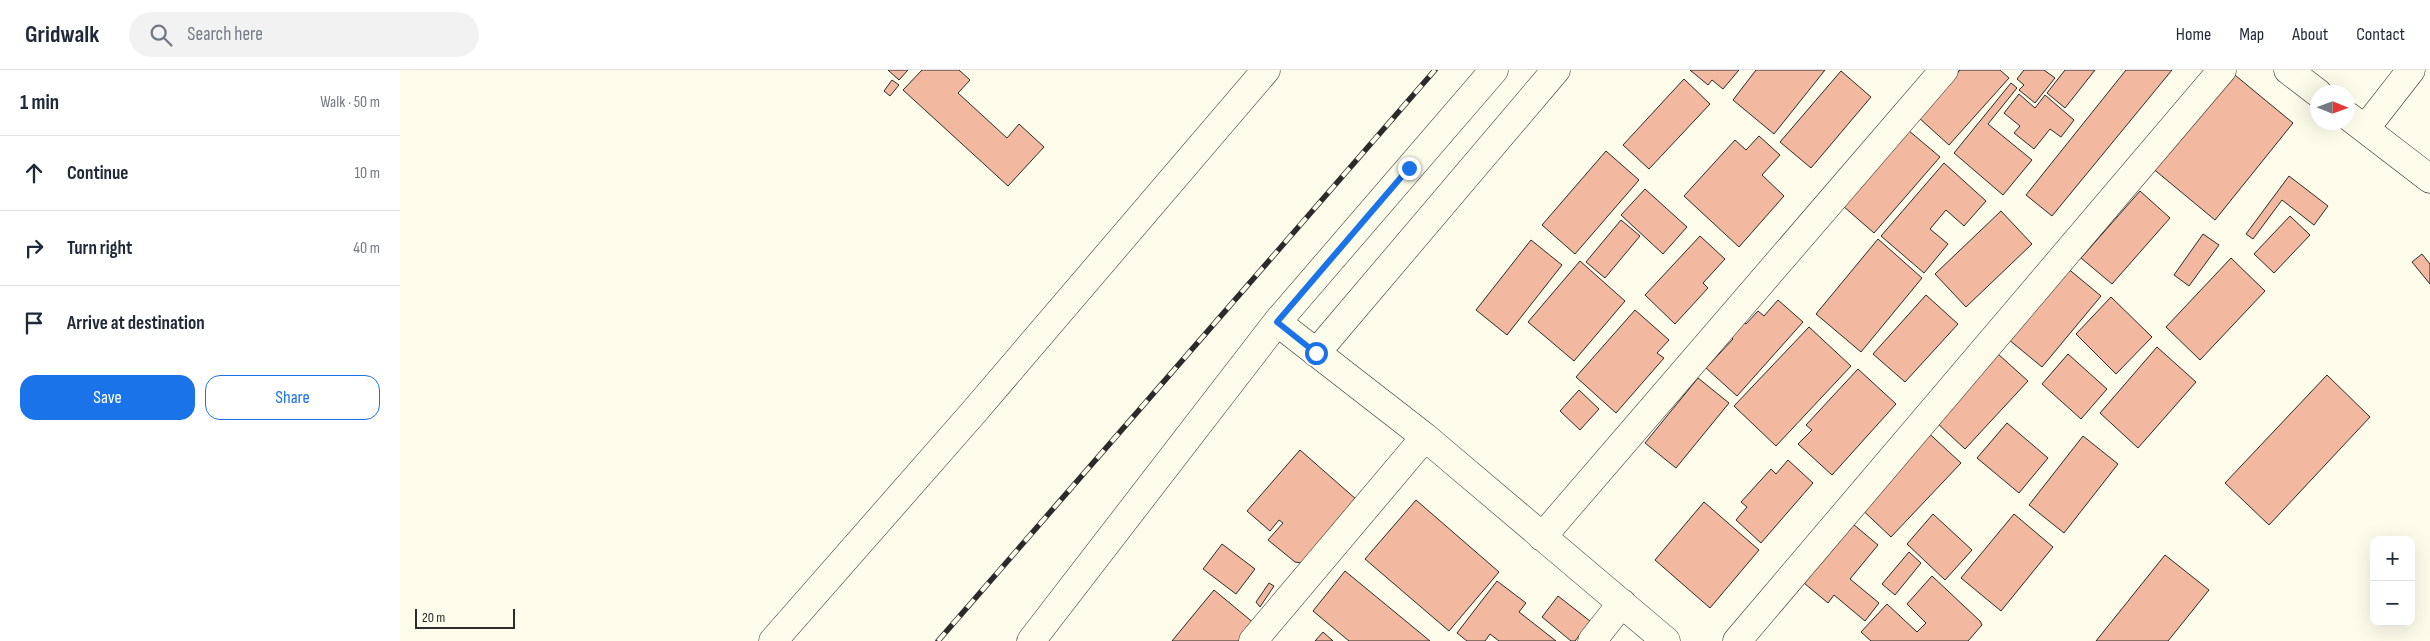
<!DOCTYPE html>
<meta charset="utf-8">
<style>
body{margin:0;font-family:"Sofia Sans Condensed",sans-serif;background:#f2f2f3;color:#1f2937}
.controls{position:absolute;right:15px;bottom:15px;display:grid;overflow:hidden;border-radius:10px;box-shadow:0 5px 20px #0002}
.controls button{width:45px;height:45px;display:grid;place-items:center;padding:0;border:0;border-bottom:1px solid #e0e1e3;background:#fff;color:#1f2937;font:25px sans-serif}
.compass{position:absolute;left:1910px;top:15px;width:45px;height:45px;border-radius:50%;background:#fff;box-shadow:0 5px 20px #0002;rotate:91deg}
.scale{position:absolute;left:15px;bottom:12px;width:100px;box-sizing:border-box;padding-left:5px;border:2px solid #2b2b2b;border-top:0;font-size:14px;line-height:18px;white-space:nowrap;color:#2b2b2b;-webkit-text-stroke:4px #fdfbea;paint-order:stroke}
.stop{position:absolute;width:15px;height:15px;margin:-11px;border:4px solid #1a73e8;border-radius:50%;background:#fff}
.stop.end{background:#1a73e8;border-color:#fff;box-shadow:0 1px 5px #0008}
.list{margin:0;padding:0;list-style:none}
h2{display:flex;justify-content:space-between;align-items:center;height:65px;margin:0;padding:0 20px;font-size:21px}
h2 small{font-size:16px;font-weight:400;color:#747a83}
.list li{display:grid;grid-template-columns:32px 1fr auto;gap:15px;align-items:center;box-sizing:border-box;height:75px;padding:0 20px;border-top:1px solid #e0e1e3}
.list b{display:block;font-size:19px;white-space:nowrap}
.list em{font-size:16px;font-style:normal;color:#747a83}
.actions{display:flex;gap:10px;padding:15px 20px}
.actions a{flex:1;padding:11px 0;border:1px solid #1a73e8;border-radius:15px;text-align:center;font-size:18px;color:#1a73e8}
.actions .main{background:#1a73e8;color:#fff}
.icon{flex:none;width:28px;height:28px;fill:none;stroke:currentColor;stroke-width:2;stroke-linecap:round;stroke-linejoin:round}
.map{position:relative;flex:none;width:2030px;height:571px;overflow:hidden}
header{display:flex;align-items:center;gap:30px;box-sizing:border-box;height:70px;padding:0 25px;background:#fff;border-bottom:1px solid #e0e1e3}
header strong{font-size:24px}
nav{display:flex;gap:28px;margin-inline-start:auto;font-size:18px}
.search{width:350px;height:45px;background:#f2f2f3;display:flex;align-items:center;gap:12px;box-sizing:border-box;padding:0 18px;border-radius:28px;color:#747a83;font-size:19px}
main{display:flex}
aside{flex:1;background:#fff}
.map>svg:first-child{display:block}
</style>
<header>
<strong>Gridwalk</strong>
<div class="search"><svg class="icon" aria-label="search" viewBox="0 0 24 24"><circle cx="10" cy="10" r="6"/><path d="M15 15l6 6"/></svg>Search here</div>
<nav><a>Home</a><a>Map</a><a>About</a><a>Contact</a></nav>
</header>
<main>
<aside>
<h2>1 min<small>Walk · 50 m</small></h2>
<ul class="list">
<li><svg class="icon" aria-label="ahead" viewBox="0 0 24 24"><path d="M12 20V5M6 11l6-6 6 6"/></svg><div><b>Continue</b></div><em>10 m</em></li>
<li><svg class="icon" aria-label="right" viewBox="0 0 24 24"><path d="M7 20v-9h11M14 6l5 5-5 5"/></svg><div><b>Turn right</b></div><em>40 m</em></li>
<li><svg class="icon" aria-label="arrive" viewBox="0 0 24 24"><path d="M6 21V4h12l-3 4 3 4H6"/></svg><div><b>Arrive at destination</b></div></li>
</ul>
<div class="actions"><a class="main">Save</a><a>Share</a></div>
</aside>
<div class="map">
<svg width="2030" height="571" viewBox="0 0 2030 571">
<rect width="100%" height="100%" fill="#fdfbea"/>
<path fill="#f2b8a0" stroke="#2b2b2b" d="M488,0h20l-9,10z
M522,0h37l11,10 -12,13 49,45 12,-14 25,23 -36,39 -105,-96z
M1290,0h49l-16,19 -11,-9 -4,5z
M1356,0h69l-51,64 -41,-34z
M1560,0h40l9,8 -60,67 -31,-28z
M1624,0h20l11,8 -20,25 -16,-13 5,-5 -7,-6z
M1665,0h30l-30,38 -18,-15z
M1726,0h46l-120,146 -26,-21z
M1441,1l30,26 -60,71 -31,-26z
M1830,1l63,52 -78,97 -64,-53z
M1284,9l26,25 -61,65 -26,-24z
M492,10l7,5 -9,11 -6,-5z
M1611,13l6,5 -29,36 44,36 -29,35 -49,-42z
M1619,24l16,14 10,-13 29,25 -13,17 -11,-8 -16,20 -20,-16 6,-7 -16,-13z
M1508,60l32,27 -66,76 -31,-27z
M1359,66l21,19 -18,20 22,21 -45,51 -55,-51 51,-56 11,10z
M1206,81l33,29 -64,74 -33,-29z
M1544,93l42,38 -22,25 -18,-16 -16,19 18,15 -24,29 -43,-37z
M1889,106l39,30 -14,19 -32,-25 -29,39 -7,-5z
M1245,119l42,38 -24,27 -42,-39z
M1740,121l30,27 -58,66 -31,-26z
M1601,141l31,33 -66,63 -31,-33z
M1890,146l20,19 -36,38 -20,-19z
M1221,150l19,16 -35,42 -19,-16z
M1803,164l16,11 -30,41 -15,-11z
M1300,166l25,23 -22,24 5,5 -33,36 -30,-29z
M1478,169l44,39 -61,74 -45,-38z
M1131,170l31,25 -55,70 -31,-25z
M2022,184l8,10v20l-18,-22z
M1831,188l34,33 -65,69 -34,-33z
M1180,191l45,40 -51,60 -46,-39z
M1666,197l35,29 -59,71 -34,-28z
M1526,225l32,29 -53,58 -32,-28z
M1711,227l41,40 -36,37 -40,-40z
M1378,230l25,22 -66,74 -31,-28 27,-29 -14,-14 13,-14 14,13 12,-13 6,5z
M1235,240l34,30 -12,13 7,5 -48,55 -40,-36z
M1409,257l42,39 -75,80 -42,-40z
M1757,277l39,35 -58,66 -38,-35z
M1598,284l30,27 -63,68 -29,-27z
M1668,284l39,35 -26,30 -39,-35z
M1458,299l38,35 -64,71 -34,-31 14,-14 -6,-5z
M1927,305l43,42 -101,108 -44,-42z
M1298,308l31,25 -53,65 -31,-25z
M1179,320l20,19 -19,21 -20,-19z
M1607,353l41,35 -29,35 -42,-35z
M1522,357l39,36 -70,74 -38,-36z
M1683,366l35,28 -54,69 -35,-28z
M900,380l57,50 -55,63 -7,-1 -27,-22 15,-17 -4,-3 -9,11 -23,-20z
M1388,390l25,23 -52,60 -25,-23 11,-13 -6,-5 30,-33 5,5z
M1016,430l83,72 -50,59 -84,-72z
M1304,432l55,48 -49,58 -55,-48z
M1533,444l39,36 -27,30 -38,-36z
M1614,444l39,33 -52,64 -40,-33z
M1453,454l25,21 -28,34 29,24 -14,18 -31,-26 -6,8 -24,-20z
M822,474l33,25 -19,25 -33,-25z
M1509,482l12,11 -26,32 -13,-11z
M1765,485l44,35 -41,51h-72z
M945,501l85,70h-81l-36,-30z
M1532,506l48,45 2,4 -14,16h-97l-10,-9 26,-28 30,28 9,-9 -19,-19z
M1097,511l29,22 -7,9 37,29h-57l-9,-7 -5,7h-18l-10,-8z
M869,513l5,3 -14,21 -4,-5z
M814,520l41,34 -14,17h-69z
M1158,526l32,25 -15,20h-4l-29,-24z
M923,562l10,9h-18z"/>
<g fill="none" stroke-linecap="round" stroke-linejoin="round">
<g stroke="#2b2b2b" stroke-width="29">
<path id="minor" d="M1888,0l30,23
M1948,46l82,63
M1965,59l46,-59
M877,252l148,115 241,204
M916,283l240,-283
M1142,467l402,-467
M373,571l200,-228 293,-343
M631,571l246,-319 217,-252
M853,571l172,-204
M1192,571l30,-38
M1337,571l485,-571"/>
</g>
<use href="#minor" stroke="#fdfbea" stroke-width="28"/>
<g stroke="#2b2b2b" stroke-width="5.5">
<path id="rail" d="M538,571l497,-571"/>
</g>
<use href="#rail" stroke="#fdfbea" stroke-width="4" stroke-dasharray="11" stroke-linecap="butt"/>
</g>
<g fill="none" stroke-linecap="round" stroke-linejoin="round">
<path stroke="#1a73e8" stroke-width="6" d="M916,283l-39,-31 132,-154"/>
</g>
</svg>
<div class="controls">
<button>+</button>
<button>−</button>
</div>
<svg class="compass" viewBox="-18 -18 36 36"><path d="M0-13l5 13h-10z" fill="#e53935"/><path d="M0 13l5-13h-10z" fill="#747a83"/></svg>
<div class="scale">20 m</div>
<div class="stop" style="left:916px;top:283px"></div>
<div class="stop end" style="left:1009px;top:98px"></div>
</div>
</main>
